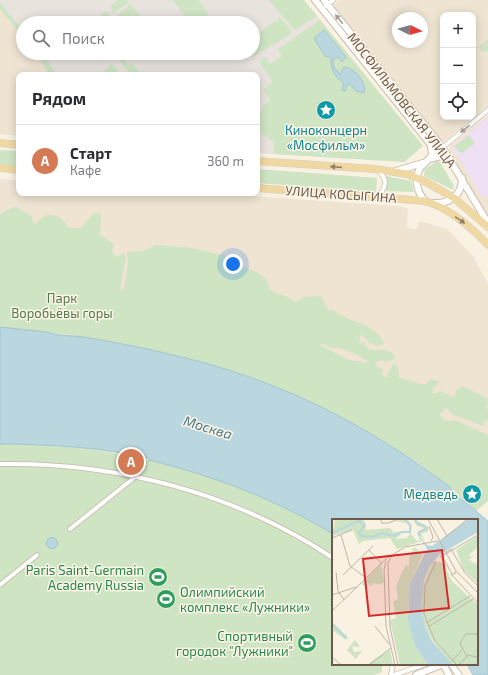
<!DOCTYPE html>
<html lang="ru">
<meta charset="utf-8">
<style>
body{margin:0;font-family:"Exo 2",sans-serif;background:#f7f7f7;color:#2b2b33}
.controls{position:absolute;right:12px;top:12px;display:grid;overflow:hidden;border-radius:8px;box-shadow:0 2px 10px #0003}
.controls button{width:36px;height:36px;display:grid;place-items:center;padding:0;border:0;border-bottom:1px solid #e1e1e2;background:#fff;color:#2b2b33;font:20px sans-serif}
.compass{position:absolute;left:392px;top:12px;width:36px;height:36px;border-radius:50%;background:#fff;box-shadow:0 2px 10px #0003;rotate:96deg}
.you{position:absolute;left:233px;top:264px;width:14px;height:14px;margin:-10px;border:3px solid #fff;border-radius:50%;background:#1a73e8;box-shadow:0 0 0 6px #1a73e833}
.badge{display:grid;place-items:center;width:26px;height:26px;border-radius:50%;background:#d47b56;color:#fff;font-size:13px;font-weight:700}
.pin{position:absolute;translate:-50% -50%;border:2px solid #fff;box-shadow:0 1px 4px #0006}
.list{margin:0;padding:0;list-style:none}
h2{display:flex;justify-content:space-between;align-items:center;height:52px;margin:0;padding:0 16px;font-size:17px}
h2 small{font-size:13px;font-weight:400;color:#7c7c81}
.list li{display:grid;grid-template-columns:26px 1fr auto;gap:12px;align-items:center;box-sizing:border-box;height:72px;padding:0 16px;border-top:1px solid #e1e1e2}
.list b{display:block;font-size:15px;white-space:nowrap}
.list p{margin:0;font-size:13px;white-space:nowrap;color:#7c7c81}
.list em{font-size:13px;font-style:normal;color:#7c7c81}
.icon{flex:none;width:22px;height:22px;fill:none;stroke:currentColor;stroke-width:2;stroke-linecap:round;stroke-linejoin:round}
.map{position:relative;flex:none;width:488px;height:675px;overflow:hidden}
.search{position:absolute;background:#fff;box-shadow:0 2px 10px #0003;left:16px;top:16px;width:244px;height:44px;display:flex;align-items:center;gap:10px;box-sizing:border-box;padding:0 14px;border-radius:22px;color:#7c7c81;font-size:15px}
.panel{position:absolute;background:#fff;box-shadow:0 2px 10px #0003;left:16px;top:72px;width:244px;height:124px;border-radius:8px}
.map>svg:first-child{display:block}
</style>
<div class="map">
<svg width="488" height="675" viewBox="0 0 488 675">
<rect width="100%" height="100%" fill="#f9f2e3"/>
<path fill="#efe4d2" fill-rule="evenodd" d="M339,0h149v106l-43,35 -4,-1 -105,-129 -2,-7zM443,15h30v102h-30zM398,18h24v24h-24z
M0,9l23,28v16h13l13,22h-30v61l-19,-2z
M488,115v103l-40,-67 3,-6z
M0,179l19,1v13h189l190,13 10,2 -1,20 10,1 1,-6 2,-2 27,8 26,27 15,28v155l-50,-21 -18,-22 -103,-52 -317,-86z"/>
<path fill="#e8e3dd" d="M0,0h304l119,146 -19,16 -147,-9v-78h-208l-13,-22h217v-30h-230v14l-23,-28z"/>
<path fill="#efe0f5" d="M488,117v78l-5,3 -31,-51z"/>
<path fill="#cee4c3" fill-rule="evenodd" d="M118,0h9l2,2 -16,11 -3,-6z
M173,0h25l9,11 1,5 -8,7h-10z
M269,0h35l13,16 -22,14z
M0,3l23,28v6l-23,-28z
M131,4l15,19h-24l-5,-7z
M106,11l9,11 -21,1v-3z
M279,17l12,13v4l-37,22 -3,-3h2v-15l19,-15 7,-2 -1,-3z
M320,20l103,126 -19,16 -130,-8v-13l-6,-3 -1,-4 -2,3 -8,-9v-14l5,-4 1,-4 8,-6 -8,-10 10,-8 -13,-18 1,-5 4,-2 5,7 12,-8 -4,-7zM324,30l14,27 -5,3v4l7,11 22,3 3,13h-9l-24,-23 -1,-10z
M488,39v11l-4,3 -5,-6z
M36,53h5l17,22h-9z
M90,53h13l3,4 -5,5 -6,-7 -2,2z
M146,53h16l-9,7z
M120,56l9,10 3,-3 7,9 -4,3 -5,-1 -12,-16z
M112,64l6,7 -5,4h-8l-2,-3z
M469,135l6,8 -14,11 -7,-8z
M0,150l19,1v15l-19,-2z
M437,161l3,1 14,24 -1,4 -29,-14 1,-7z
M257,169l120,9 -1,14 -119,-9z
M386,176l25,5 3,11 -29,-1z
M16,206l16,11 2,8c14,-15 23,-13 35,3h12l13,-15 7,1 -1,21 14,9 -2,8 4,5 8,-4 2,4 -6,32 4,1 4,-27 -1,-11 16,-1 13,-6 37,3 32,8 7,4 2,7 -6,-3v7c10,-9 32,0 39,10 2,3 1,8 5,10 10,6 12,1 22,11l10,-5 17,-1 8,15 3,-2c15,14 44,13 52,35l-7,2 -7,-3 -9,-9 -2,10 6,-2v4c11,10 21,-3 31,12l-9,4 -6,-2 -6,3 3,5 5,1 -1,6 4,3 7,-14 5,2 1,11 21,7h6l5,-5 9,3 -6,6 -2,5 3,1 5,-3 14,6 3,-7 5,-4 25,12 1,5 -2,5 2,1v11l-4,2 -1,4 -31,-12 -6,-7 -7,8c6,5 9,8 16,5l33,15v66l-12,10 -26,-24 -32,-24 -139,-75 -34,-13 -93,-25 -62,-12 -90,-11v-113zM324,344c5,5 11,4 18,5 5,1 25,10 27,14l-20,-3 -29,-15z
M0,444c118,0 231,28 333,90v130h49v8l-8,3h-374z"/>
<path fill="#bad7df" stroke="#a2c5d0" d="M324,30l22,27 -4,5 -4,-5 -5,3v5l7,10 3,-7 4,-1c11,6 16,11 18,24l-2,2 -7,-2 -8,-8 -3,8 -3,-1 2,-7c-9,-5 -14,-15 -13,-25l-6,-2 -11,-18z
M0,327l47,5c13,5 27,3 43,6 28,5 55,10 83,17 105,24 190,67 277,132l3,5 35,29v154h-15l-6,-11h10v-144h-144v14c-58,-35 -119,-58 -184,-74v-2c-47,-10 -100,-14 -149,-14z
M46.5 543a5.5 5.5 0 1 1 11 0a5.5 5.5 0 1 1-11 0Z"/>
<g fill="none" stroke-linecap="round" stroke-linejoin="round">
<g stroke="#c8baab" stroke-width="5.5">
<path id="minor" d="M326,6l7,-6
M431,157l57,-47
M376,196c11,-6 12,-18 2,-25
M0,464c117,-2 235,29 333,94
M70,529l65,-52
M0,585l37,-30
M391,675l2,-11
M394,675l32,-11"/>
</g>
<g stroke="#c8baab" stroke-width="7">
<path id="tertiary" d="M451,664l8,11"/>
</g>
<g stroke="#cdbcac" stroke-width="8">
<path id="secondary" d="M315,0l116,145 1,10c-3,5 -8,8 -11,12 -8,11 -4,25 4,34
M324,0l118,147 46,76
M429,159l12,-3 9,3
M396,171l27,-8
M433,203c16,1 29,-7 29,-25
M416,675l27,-11 6,11"/>
</g>
<g stroke="#d6d1cd" stroke-width="8">
<path id="primary" d="M0,143l19,2
M257,161l118,8 32,5 19,8 28,16 34,29
M0,168l19,2
M257,188l168,13c24,7 46,26 63,44"/>
</g>
<use href="#minor" stroke="#fff" stroke-width="4"/>
<use href="#tertiary" stroke="#fff" stroke-width="5.5"/>
<use href="#secondary" stroke="#fff" stroke-width="6"/>
<use href="#primary" stroke="#f0d8a3" stroke-width="7"/>
</g>
<defs><path id="oneway-solid" d="M-6-.8H1V-3.2L6.5 0L1 3.2V.8H-6Z"/></defs>
<g fill="#a79c94">
<use href="#oneway-solid" transform="translate(339 19) rotate(-129)"/>
<use href="#oneway-solid" transform="translate(465 129) rotate(141)"/>
</g>
<g fill="#948066">
<use href="#oneway-solid" transform="translate(336 167) rotate(-176)"/>
<use href="#oneway-solid" transform="translate(460 220) rotate(34)"/>
</g>
<defs>
<g id="sight-disc" transform="scale(1)"><circle r="9.5" fill="#0f9aa8" stroke="#fcf6e8"/><path d="M0-6L1.8-2.2L6-1.7L2.9 1.2L3.7 5.4L0 3.3L-3.7 5.4L-2.9 1.2L-6-1.7L-1.8-2.2Z" fill="#fff"/></g>
<g id="stadium-disc" transform="scale(1)"><circle r="9.5" fill="#2e9e5b" stroke="#fcf6e8"/><path d="M0-5a6.5 5 0 1 0 0 10a6.5 5 0 1 0 0-10ZM-3.5-1.8h7v3.6h-7Z" fill="#fff"/></g>
</defs>
<g fill-rule="evenodd">
<use href="#sight-disc" x="326" y="110"/>
<use href="#sight-disc" x="472" y="494"/>
<use href="#stadium-disc" x="158" y="577"/>
<use href="#stadium-disc" x="166" y="599"/>
<use href="#stadium-disc" x="307" y="643"/>
</g>
<g text-anchor="middle" dominant-baseline="central" stroke-width="3" stroke-linejoin="round" paint-order="stroke">
<g font-size="13" fill="#6d5a4c" stroke="#fcf6e8">
<text transform="translate(402 100) rotate(52)">МОСФИЛЬМОВСКАЯ УЛИЦА</text>
<text transform="translate(341 194) rotate(4)">УЛИЦА КОСЫГИНА</text>
</g>
<g font-size="13" fill="#0d838f" stroke="#fcf6e8">
<text x="326" y="130">Киноконцерн<tspan x="326" dy="15">«Мосфильм»</tspan></text>
<text x="458" y="494" text-anchor="end">Медведь</text>
</g>
<g font-size="13" fill="#547849" stroke="#fcf6e8">
<text x="62" y="298">Парк<tspan x="62" dy="15">Воробьёвы горы</tspan></text>
</g>
<g font-size="13" fill="#27864d" stroke="#fcf6e8" text-anchor="end">
<text x="144" y="570">Paris Saint-Germain<tspan x="144" dy="15">Academy Russia</tspan></text>
<text x="180" y="592" text-anchor="start">Олимпийский<tspan x="180" dy="15">комплекс «Лужники»</tspan></text>
<text x="293" y="636">Спортивный<tspan x="293" dy="15">городок "Лужники"</tspan></text>
</g>
<g font-size="14" font-style="italic" fill="#4c7884" stroke="#fcf6e8">
<text transform="translate(208 427) rotate(17)">Москва</text>
</g>
</g>
<g transform="translate(332 519)">
<rect width="146" height="146" fill="#f9f2e3"/>
<path d="M9,0h25l-2,1 2,10 24,-2 3,4 16,-1v-7l-14,-3 11,-2 6,6 -1,6 -8,1 -8,7 12,-1 3,-5 7,8 3,-1 -1,-2 -2,-6 8,-4 -8,-2 -4,-7 14,7 2,5 -8,3 4,6 -6,-5 3,6 -25,8 -7,-11 -27,3 -4,3 -6,-14 -21,6 3,-16zM146,17v11l-9,8 2,2 7,-5 -9,8 9,5v19l-14,-14 -8,-20zM82,28l9,7 -13,29 -2,30 7,33 13,19h-28l-10,-45 6,-2 -3,-16 5,-3 -2,-13 7,-16 3,-5 3,1v-9zM101,42l10,2 9,18 26,24v60h-23l-5,-3 -17,-21 -8,-14 -4,-19 1,-20zM49,45l3,18 -4,3 -5,-2 -4,3 -4,-3 -3,3 -2,-2zM0,103l16,15 -2,3 -14,-10zM23,121l5,7 -8,-1 2,6 8,-1 -6,8 -9,-9zM58,131l3,15h-26l9,-7z" fill="#cee4c3"/>
<path d="M137,0h9v13l-39,23 -9,11 -6,15 -3,25 4,21 7,14 21,24h-25l-13,-19 -7,-26 2,-37 17,-34 -9,-15 9,11 5,1z" fill="#bad7df"/>
<path fill="none" stroke="#bad7df" stroke-width="2" d="M83,0l2,4 10,5 -8,4v4M0,14l27,-12 6,4 -6,8 2,3 12,1 9,-4 12,3 8,-4h8v-7l-5,-6M0,105l14,14M107,146l-14,-18 2,-1 15,19"/>
<path fill="none" stroke="#c1b5a7" stroke-width="1" d="M48,0l2,4h6l11,-4M96,0l28,52 22,22M105,0l10,17M97,7l4,11 -2,4M9,16l9,31 16,12M0,19l20,-8M111,20l25,-20M119,30l14,24 13,13M37,31l13,14M108,38l11,-8M54,42l-2,9 2,56 9,39M104,42l-11,25 -1,28 11,27 22,24M123,52v3h-3l-10,-18 36,-21M4,53l2,19 6,9M119,55l27,29M11,56l30,-29M0,76l24,-8M0,92l58,-56M94,104l44,-27M43,107l14,18M96,108l45,-28M146,115h-12l-6,9 6,12 12,2M0,138l9,8M120,142l10,-11M37,146l22,-17M66,146l-8,-38 -2,-64 4,-8 13,-8 33,-6M126,146l10,-9"/>
<path fill="#d62828" fill-opacity="0.15" stroke="#d62828" stroke-width="2" d="M110,31l7,58 -80,8 -6,-57z"/>
<rect width="146" height="146" fill="none" stroke="#6d5a4c" stroke-width="2"/>
</g>
</svg>
<div class="controls">
<button>+</button>
<button>−</button>
<button><svg class="icon" aria-label="locate" viewBox="0 0 24 24"><circle cx="12" cy="12" r="6"/><path d="M12 2v4M12 18v4M2 12h4M18 12h4"/></svg></button>
</div>
<svg class="compass" viewBox="-18 -18 36 36"><path d="M0-13l5 13h-10z" fill="#e53935"/><path d="M0 13l5-13h-10z" fill="#7c7c81"/></svg>
<div class="you"></div>
<div class="pin badge" style="left:131px;top:462px">A</div>
<div class="search"><svg class="icon" aria-label="search" viewBox="0 0 24 24"><circle cx="10" cy="10" r="6"/><path d="M15 15l6 6"/></svg>Поиск</div>
<section class="panel">
<h2>Рядом<small></small></h2>
<ul class="list">
<li><span class="badge">A</span><div><b>Старт</b><p>Кафе</p></div><em>360 m</em></li>
</ul>
</section>
</div>
